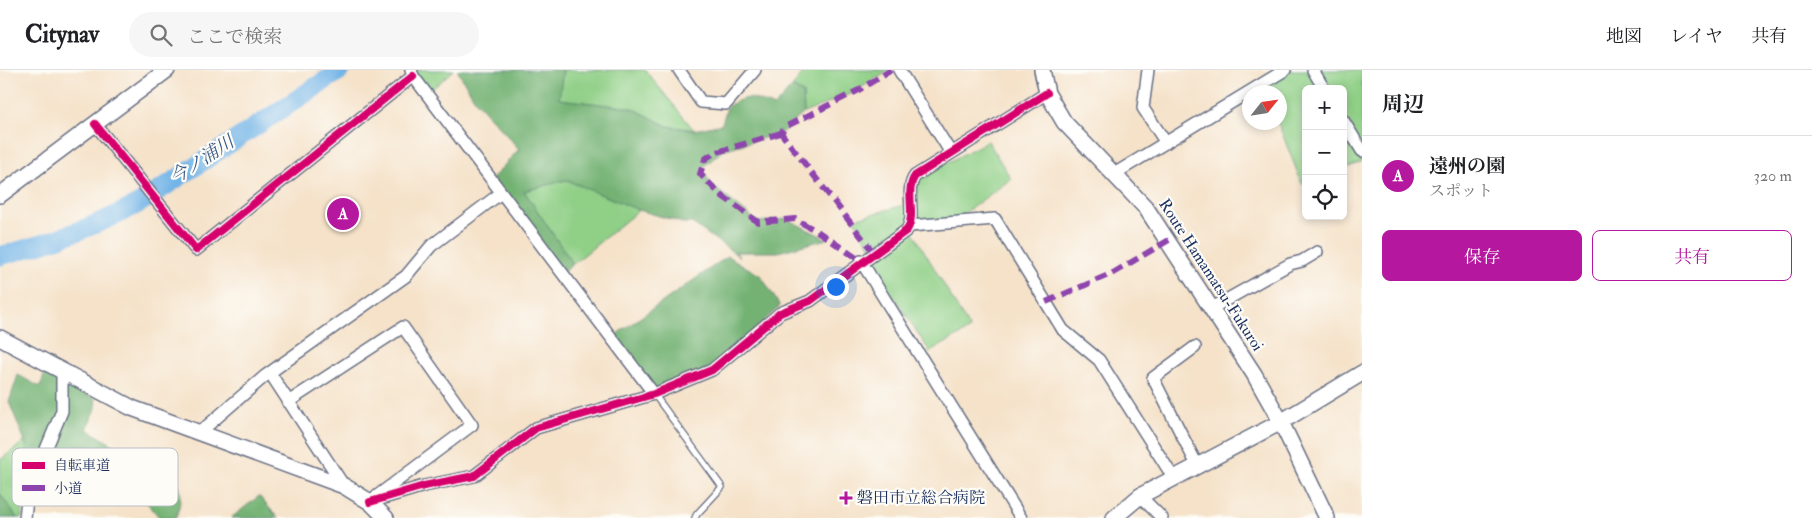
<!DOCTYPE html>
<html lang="ja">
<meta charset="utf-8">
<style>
body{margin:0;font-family:"IM FELL Double Pica","Noto Serif JP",serif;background:#f6f6f6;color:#202124}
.controls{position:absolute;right:15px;top:15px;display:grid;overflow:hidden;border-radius:8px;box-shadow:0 2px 8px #0003}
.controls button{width:45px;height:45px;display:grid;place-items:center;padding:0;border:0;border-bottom:1px solid #e0e0e0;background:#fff;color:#202124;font:25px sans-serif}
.compass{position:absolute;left:1242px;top:15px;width:45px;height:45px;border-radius:50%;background:#fff;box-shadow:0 2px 8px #0003;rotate:60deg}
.you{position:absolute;left:835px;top:216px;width:18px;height:18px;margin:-12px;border:4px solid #fff;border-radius:50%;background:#1a73e8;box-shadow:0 0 0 8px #1a73e833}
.badge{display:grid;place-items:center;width:32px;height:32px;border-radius:50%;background:#b5179e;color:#fff;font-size:16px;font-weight:700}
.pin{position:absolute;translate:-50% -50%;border:2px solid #fff;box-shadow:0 1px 5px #0006}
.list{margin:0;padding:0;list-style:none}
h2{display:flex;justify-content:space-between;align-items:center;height:65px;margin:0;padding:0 20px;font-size:21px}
h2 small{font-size:16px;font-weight:400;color:#757577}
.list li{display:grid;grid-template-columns:32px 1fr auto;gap:15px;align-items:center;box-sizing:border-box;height:80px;padding:0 20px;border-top:1px solid #e0e0e0}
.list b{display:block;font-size:19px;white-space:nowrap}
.list p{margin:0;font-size:16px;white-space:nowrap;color:#757577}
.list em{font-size:16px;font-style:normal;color:#757577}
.actions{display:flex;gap:10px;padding:15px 20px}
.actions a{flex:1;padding:11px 0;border:1px solid #b5179e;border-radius:8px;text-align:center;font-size:18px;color:#b5179e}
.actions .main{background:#b5179e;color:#fff}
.icon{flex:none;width:28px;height:28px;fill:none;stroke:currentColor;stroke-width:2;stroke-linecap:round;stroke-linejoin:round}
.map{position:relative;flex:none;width:1362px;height:448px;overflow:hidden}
header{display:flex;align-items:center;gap:30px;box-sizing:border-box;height:70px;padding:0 25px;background:#fff;border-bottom:1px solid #e0e0e0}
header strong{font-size:24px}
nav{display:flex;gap:28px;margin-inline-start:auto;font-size:18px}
.search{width:350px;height:45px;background:#f6f6f6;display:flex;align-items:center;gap:12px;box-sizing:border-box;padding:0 18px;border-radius:28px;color:#757577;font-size:19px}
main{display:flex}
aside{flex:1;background:#fff}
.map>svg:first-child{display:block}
</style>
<header>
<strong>Citynav</strong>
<div class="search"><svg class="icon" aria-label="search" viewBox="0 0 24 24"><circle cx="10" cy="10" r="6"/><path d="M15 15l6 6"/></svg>ここで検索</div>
<nav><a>地図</a><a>レイヤ</a><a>共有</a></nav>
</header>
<main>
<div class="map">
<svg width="1362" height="448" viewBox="0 0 1362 448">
<rect width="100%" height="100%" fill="#fdfcf7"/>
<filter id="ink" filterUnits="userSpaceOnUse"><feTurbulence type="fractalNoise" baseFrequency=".02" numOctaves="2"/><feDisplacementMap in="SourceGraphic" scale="10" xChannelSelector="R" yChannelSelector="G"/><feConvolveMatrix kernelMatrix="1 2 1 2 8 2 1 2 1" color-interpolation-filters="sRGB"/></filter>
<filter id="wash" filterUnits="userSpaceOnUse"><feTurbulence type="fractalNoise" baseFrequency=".0096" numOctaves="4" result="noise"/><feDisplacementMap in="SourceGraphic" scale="20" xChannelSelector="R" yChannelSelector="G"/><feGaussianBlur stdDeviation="1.12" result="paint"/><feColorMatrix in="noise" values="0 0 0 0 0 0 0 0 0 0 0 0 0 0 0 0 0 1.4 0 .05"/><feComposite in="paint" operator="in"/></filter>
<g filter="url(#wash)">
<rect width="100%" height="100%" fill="#f5e2c9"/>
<path fill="#8fcf86" stroke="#557f72" d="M411,0h43l-28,24z
M563,0h82l49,60 -27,-4 -35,-18 -74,-9z
M806,0h85l-39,23 -48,20 -1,-20 -11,-6z
M1285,0h77v92l-19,7v-80h-37v94l-4,1 -24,-61 2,-31h-14l-3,-8z
M988,71l23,38 -60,44 -41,4 60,102 -40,23 -58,-89 2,-10 -20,-34 57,-16v-21z
M566,110l73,30 -66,54 -49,-73z
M25,371l7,34 -11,43h-4l-17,-24v-34z"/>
<path fill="#73b273" stroke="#477068" d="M457,0h106l-4,29 73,9 35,18 27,4 28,-6 5,-17c22,-14 25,-9 47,0l18,-20 11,6 1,20 -23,20 -58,17 -21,18 9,17 47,37 29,-3 40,20 -49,13h-43l5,5 -48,-34h-9l-44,-13 -73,-30 -42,11 49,73 -11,9 -71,-93 28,-31 -44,-49z
M728,186l33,20 19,30 -68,64 -58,24 -43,-56z
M45,303l33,19 17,6 1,10 -9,21 57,35 19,-1c18,23 22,25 13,55h-16l-44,-51 -34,-6 -49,19 -8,-39 -16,-39 9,-27 22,12z
M0,424l17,24h-17z
M259,426l19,22h-47z"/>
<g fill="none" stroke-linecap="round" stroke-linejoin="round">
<path stroke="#72b4e7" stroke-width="19" d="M0,186c49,-13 95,-29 140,-53l201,-133"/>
</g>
</g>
<g filter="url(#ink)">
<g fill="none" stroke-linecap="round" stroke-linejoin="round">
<g stroke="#676e83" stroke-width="8">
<path id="lane" d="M654,324l68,93 -25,27 -2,4"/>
</g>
<g stroke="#676e83" stroke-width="14">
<path id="street" d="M411,0l2,6 241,318
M679,0l22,32 25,2 29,-34
M899,0l52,83
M1148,0l-5,38 23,35
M1313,0l11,19
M1343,50l19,31
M95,54l101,126 217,-174
M1114,104l171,-104
M910,156l85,-7 68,111 36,30 74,117
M861,191l160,257
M1212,238l78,-44 12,-3 15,-9
M1195,277l-42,31 44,87
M270,303l74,113
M288,332l115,-75 69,98 -95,71
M199,363l66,-57 141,-100 25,-30 70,-53
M1140,426l22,22
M370,432l54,-16 50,-10 62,-48 118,-34 58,-24 68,-57 30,-12 97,-71c10,-16 -3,-39 8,-54l132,-83
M25,448l2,-19 6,-19 29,-69v-41"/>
</g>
<g stroke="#676e83" stroke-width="18">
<path id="secondary" d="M1042,0l5,23 17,29 82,86 108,166 27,48 46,96
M0,125l167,-125
M0,268l132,70 212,78 26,16 16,16
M1114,448l26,-22 141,-74 81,-49"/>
</g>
<use href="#lane" stroke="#fff" stroke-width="5.5"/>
<use href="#street" stroke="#fff" stroke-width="11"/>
<use href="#secondary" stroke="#fff" stroke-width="15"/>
<path stroke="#8e44ad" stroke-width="6" stroke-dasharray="12 6" stroke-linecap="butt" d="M781,63l-67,20 -9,6 -5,15 21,21 37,27 37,-3 22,12 44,30
M874,183l-93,-120 4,-6 72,-36 34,-21
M1046,232l67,-29 56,-33"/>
<g stroke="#fdfcf7" stroke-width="11">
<path id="cycleway" d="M95,54l101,126 217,-174
M370,432l54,-16 50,-10 62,-48 118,-34 58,-24 68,-57 30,-12 97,-71c10,-16 -3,-39 8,-54l132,-83"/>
</g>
<use href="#cycleway" stroke="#d6006c" stroke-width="8"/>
</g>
</g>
<path fill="#b5179e" stroke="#fdfcf7" stroke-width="2" d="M843.5 420.5h5v5h5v5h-5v5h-5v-5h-5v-5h5z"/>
<g text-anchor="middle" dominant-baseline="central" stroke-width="4.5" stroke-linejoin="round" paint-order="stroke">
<g font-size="16" fill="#1b2f5e" stroke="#fdfcf7">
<text transform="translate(1211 205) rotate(57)">Route Hamamatsu-Fukuroi</text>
</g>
<g font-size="16" fill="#1b2f5e" stroke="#fdfcf7" text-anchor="start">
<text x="857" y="428">磐田市立総合病院</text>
</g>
<g font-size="18" font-style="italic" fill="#355787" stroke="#fdfcf7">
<text transform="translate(202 90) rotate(-33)">今ノ浦川</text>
</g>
</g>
<rect x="12" y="378" width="166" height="58" rx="8" fill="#fdfcf7" stroke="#b9bec9" stroke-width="1"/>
<rect x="22" y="392" width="23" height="7" fill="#d6006c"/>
<rect x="22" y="415" width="23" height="6" fill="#8e44ad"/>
<g font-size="14" fill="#1b2f5e">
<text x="54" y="400">自転車道</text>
<text x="54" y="423">小道</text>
</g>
</svg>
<div class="controls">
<button>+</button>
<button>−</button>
<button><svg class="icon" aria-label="locate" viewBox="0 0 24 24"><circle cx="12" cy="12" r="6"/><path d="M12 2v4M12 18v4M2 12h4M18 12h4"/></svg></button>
</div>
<svg class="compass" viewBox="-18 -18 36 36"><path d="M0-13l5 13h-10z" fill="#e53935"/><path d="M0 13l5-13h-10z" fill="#757577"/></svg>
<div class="you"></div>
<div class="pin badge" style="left:343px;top:144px">A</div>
</div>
<aside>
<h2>周辺<small></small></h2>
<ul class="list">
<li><span class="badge">A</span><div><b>遠州の園</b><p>スポット</p></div><em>320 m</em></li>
</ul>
<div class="actions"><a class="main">保存</a><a>共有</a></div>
</aside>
</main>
